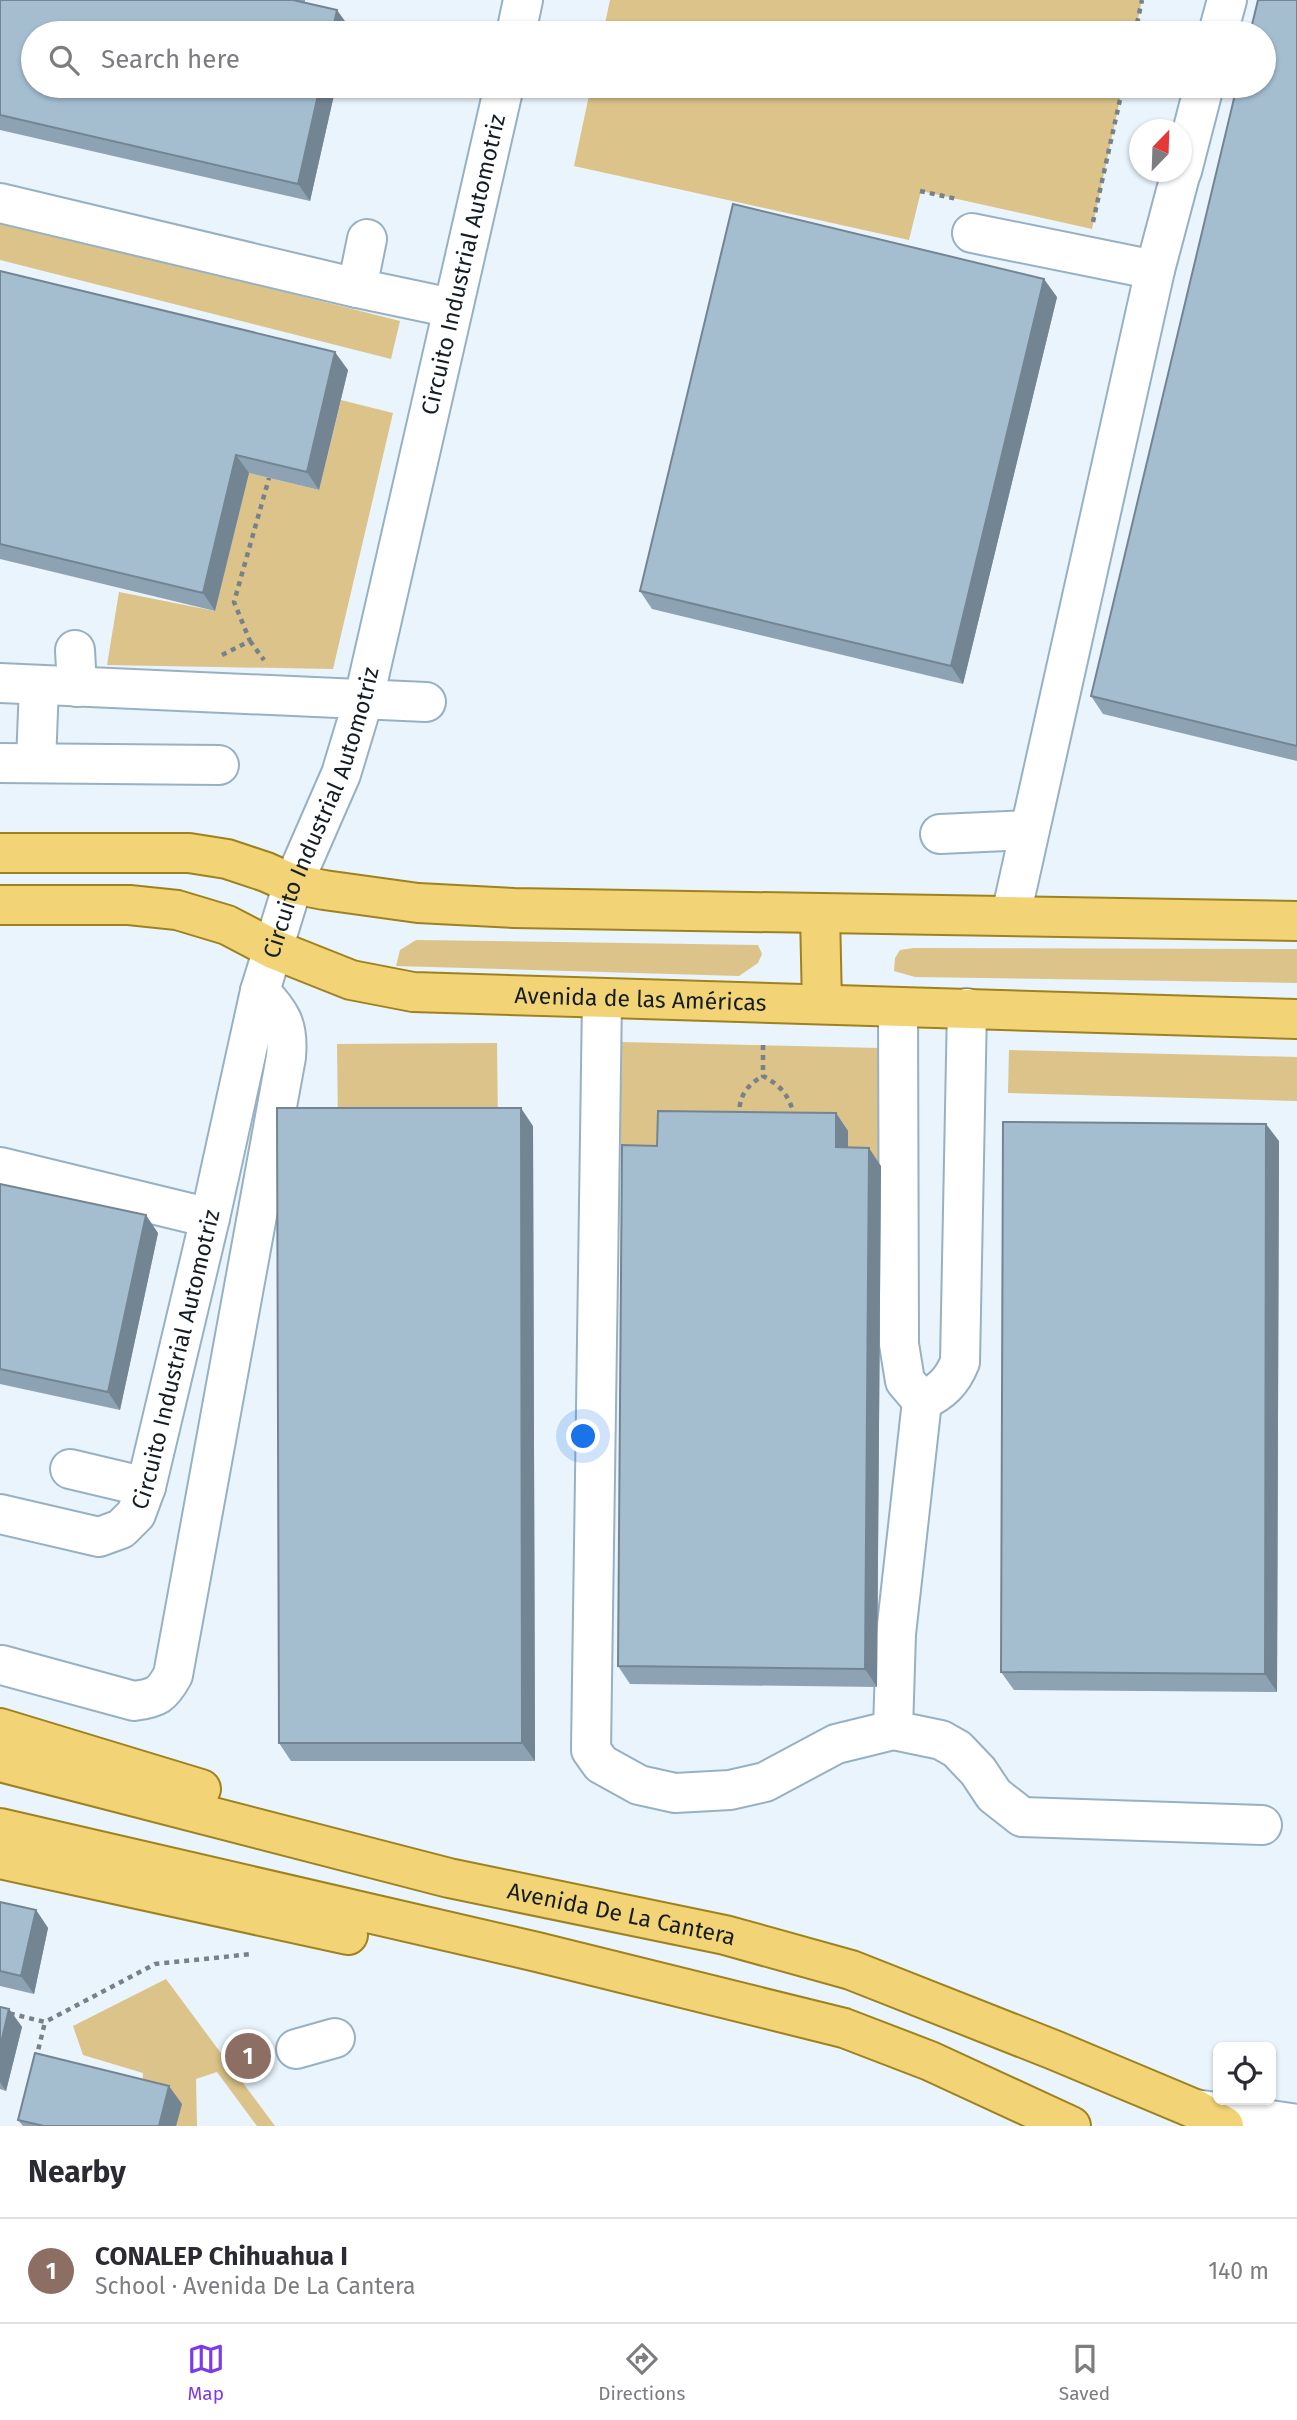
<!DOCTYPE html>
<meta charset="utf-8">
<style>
body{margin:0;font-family:"Fira Sans",sans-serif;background:#f7f7f7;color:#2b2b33}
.controls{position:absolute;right:21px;bottom:21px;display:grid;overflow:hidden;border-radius:10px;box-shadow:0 2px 5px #0004}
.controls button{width:63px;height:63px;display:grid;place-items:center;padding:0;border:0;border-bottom:2px solid #e1e1e2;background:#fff;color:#2b2b33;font:35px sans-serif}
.compass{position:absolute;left:1129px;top:119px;width:63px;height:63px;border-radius:50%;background:#fff;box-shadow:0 2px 5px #0004;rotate:23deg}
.you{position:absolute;left:584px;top:1437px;width:24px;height:24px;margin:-18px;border:5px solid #fff;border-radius:50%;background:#1a73e8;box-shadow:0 0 0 10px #1a73e833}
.badge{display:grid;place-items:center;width:46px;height:46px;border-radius:50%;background:#7c3aed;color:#fff;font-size:23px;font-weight:700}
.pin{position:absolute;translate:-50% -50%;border:4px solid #fff;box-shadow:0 2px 7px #0006}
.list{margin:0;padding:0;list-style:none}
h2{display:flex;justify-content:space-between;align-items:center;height:91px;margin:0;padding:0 28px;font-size:30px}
h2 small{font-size:23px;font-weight:400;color:#7c7c81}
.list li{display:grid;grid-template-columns:46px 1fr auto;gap:21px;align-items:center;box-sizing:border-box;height:105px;padding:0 28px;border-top:2px solid #e1e1e2}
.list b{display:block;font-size:26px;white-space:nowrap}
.list p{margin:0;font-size:23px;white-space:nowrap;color:#7c7c81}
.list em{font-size:23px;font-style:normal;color:#7c7c81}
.icon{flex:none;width:38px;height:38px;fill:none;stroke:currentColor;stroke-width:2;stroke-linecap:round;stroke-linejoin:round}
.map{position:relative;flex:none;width:1297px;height:2126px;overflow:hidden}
.search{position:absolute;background:#fff;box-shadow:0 2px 5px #0004;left:21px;right:21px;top:21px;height:77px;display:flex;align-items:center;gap:18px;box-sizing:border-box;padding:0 24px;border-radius:38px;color:#7c7c81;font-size:26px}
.sheet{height:196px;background:#fff}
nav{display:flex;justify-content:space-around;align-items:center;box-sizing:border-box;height:98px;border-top:2px solid #e1e1e2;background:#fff;font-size:19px;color:#7c7c81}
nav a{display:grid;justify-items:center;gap:4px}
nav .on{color:#7c3aed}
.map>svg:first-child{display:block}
</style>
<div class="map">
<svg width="1297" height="2126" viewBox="0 0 1297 2126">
<rect width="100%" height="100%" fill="#e9f4fc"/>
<path fill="#dbc389" d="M610,0h532l-7,33h-532z
M591,86h532l-31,143 -171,-38 -12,49 -335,-74z
M0,220l400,101 -9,38 -391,-99z
M341,400l52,13 -60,256 -226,-4 12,-73 96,19 34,-138 70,17z
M416,940l342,5 4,9 -4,9 -19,13 -343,-10 4,-16z
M914,948l383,1v34l-382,-6 -21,-6 1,-13 5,-8z
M621,1042l259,6 1,118 -33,-1v-34l-214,58 -13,-1z
M497,1043l1,83h-160l-1,-82z
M1009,1050l288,7v44l-289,-8z
M166,1979l109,147h-18l-40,-54 -21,7 1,47h-21l-34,-32 1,-21 -60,-18 -10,-29z"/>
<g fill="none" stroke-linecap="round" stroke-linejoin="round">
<g stroke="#97b1c3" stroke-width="42">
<g id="minor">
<path d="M516,33l7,-33"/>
<path d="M1218,33l9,-33"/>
<path d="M1182,171l22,-85"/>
<path d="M0,203l357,85 95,20"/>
<path d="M972,233l183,37"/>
<path d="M357,288l10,-49"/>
<path d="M75,650l2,37"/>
<path d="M0,683l426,19"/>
<path d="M0,763l219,2"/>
<path d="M36,763l3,-78"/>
<path d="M940,834l89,-4"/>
<path d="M1011,915l144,-645 26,-98"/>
<path d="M602,999l-11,751 10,14 38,21 36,8 55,-3 35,-8 71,-38 57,-14 48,10 16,9 21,22 16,24 28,22 240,8"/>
<path d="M0,1167l210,51"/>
<path d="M922,1401c19,-9 30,-19 38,-39l7,-354"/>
<path d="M70,1469l76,18"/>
<path id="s1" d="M0,1514l99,23 22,-8 15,-15 10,-27 64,-269 50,-227 33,-107 48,-110 23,-76 140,-612"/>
<path d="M2,1665l132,36c23,-3 28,-6 39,-26l113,-618c3,-33 -5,-42 -26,-66"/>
<path d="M893,1730l3,-96 26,-233 -17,-20 -6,-37 -1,-337"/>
<path d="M296,2049l39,-11"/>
<path d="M1195,2109l102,15"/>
</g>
</g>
<g stroke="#9e821e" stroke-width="42">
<g id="major">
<path d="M0,853h189l38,6 39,13 27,12 31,6 94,13 96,5 783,13"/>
<path id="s2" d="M0,905h129l48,5 50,15 46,24 78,31 62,12 884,27"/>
<path d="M820,914l2,90"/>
<path d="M0,1728l201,61"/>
<path id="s3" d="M0,1762l449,116 276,57 126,35 203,80 141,59 29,17"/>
<path d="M0,1828l537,124 307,76 86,33 141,65"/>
<path d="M0,1859l348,76"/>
</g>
</g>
<path stroke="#778188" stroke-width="4.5" stroke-dasharray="5 5" stroke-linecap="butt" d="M1135,33l7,-33
M920,191l37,8
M1093,222l30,-136
M250,641l14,19
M222,655l28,-14 -16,-39 35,-124
M763,1045v31c20,11 26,20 32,42
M739,1117c0,-20 6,-31 24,-41
M0,2011l45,11 110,-58 97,-10
M36,2059l9,-37"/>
<use href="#minor" stroke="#fff" stroke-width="38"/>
<use href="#major" stroke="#f2d476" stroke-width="38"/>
</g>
<path fill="#8da3b3" d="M0,0h305v3l45,25 -317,58h303l-26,115 -310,-71z
M1297,0v761l-194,-47 -12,-18z
M0,271l348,99 -29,120 -70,-17 -34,138 -215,-52z
M1057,297l-94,387 -311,-75 -12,-18z
M836,1113l12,18v17l33,18 -4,521 -247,-3 -12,-18z
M533,1126l2,635h-244l-12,-18z
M1279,1141l-2,551 -263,-2 -13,-18z
M0,1184l158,49 -38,177 -120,-26z
M0,1902l36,8 12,18 -14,66 -34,-8z
M0,2007l9,2 13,18 -16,64 -6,-2z
M182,2104l-6,22h-153l-5,-6z"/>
<path fill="#738592" d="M337,10l13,18 -2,5h-16z
M320,86h16l-26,115 -12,-17z
M1044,279l13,18 -94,387 -12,-18z
M335,352l13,18 -29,120 -12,-18z
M236,455l13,18 -34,138 -12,-18z
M521,1108l12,18 2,635 -13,-18z
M836,1113l12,18v34l-12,-18z
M1266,1124l13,17 -2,551 -12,-18z
M869,1148l12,18 -4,521 -12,-18z
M146,1215l12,18 -38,177 -12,-18z
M36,1910l12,18 -14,66 -13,-18z
M9,2009l13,18 -16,64 -6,-9v-35z
M169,2086l13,18 -6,22h-17z"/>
<path fill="#a4bed0" stroke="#738592" stroke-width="2" d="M0,0h293l44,10 -5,23h-299v53h287l-22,98 -298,-69z
M1258,0h39v746l-206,-50 146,-610h27v-53h-14z
M733,204l311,75 -93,387 -311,-75z
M0,271l335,81 -28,120 -71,-17 -33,138 -203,-49z
M277,1108h244l1,635h-243z
M658,1111l178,2v34l33,1 -4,521 -247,-3 4,-521 35,1z
M1003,1122l263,2 -1,550 -264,-2z
M0,1184l146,31 -38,177 -108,-23z
M0,1902l36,8 -15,66 -21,-5z
M0,2007l9,2 -9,38z
M35,2053l134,33 -10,40h-115l-26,-6z"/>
<g text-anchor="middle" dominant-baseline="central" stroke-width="7" stroke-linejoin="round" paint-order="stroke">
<g font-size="23" fill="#131d23" stroke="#e9f4fc">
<text stroke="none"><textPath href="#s1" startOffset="1440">Circuito Industrial Automotriz</textPath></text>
<text stroke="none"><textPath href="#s1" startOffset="873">Circuito Industrial Automotriz</textPath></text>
<text stroke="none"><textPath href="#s2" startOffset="656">Avenida de las Américas</textPath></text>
<text stroke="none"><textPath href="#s1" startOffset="306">Circuito Industrial Automotriz</textPath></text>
<text stroke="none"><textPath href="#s3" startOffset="640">Avenida De La Cantera</textPath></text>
</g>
</g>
</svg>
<div class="controls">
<button><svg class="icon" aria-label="locate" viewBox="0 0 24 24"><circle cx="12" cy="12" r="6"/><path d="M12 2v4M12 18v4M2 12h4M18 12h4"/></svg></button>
</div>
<svg class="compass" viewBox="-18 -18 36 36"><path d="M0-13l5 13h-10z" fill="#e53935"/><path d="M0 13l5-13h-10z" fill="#7c7c81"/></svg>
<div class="you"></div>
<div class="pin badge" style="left:248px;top:2056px;background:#8d6e63">1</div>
<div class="search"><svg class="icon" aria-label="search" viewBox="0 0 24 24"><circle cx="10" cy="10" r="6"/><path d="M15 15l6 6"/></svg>Search here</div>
</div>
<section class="sheet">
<h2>Nearby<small></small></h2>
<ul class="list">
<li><span class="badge" style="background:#8d6e63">1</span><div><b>CONALEP Chihuahua I</b><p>School · Avenida De La Cantera</p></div><em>140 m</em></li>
</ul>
</section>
<nav>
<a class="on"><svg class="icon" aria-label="map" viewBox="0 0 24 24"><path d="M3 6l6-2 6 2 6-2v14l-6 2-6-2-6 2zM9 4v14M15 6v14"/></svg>Map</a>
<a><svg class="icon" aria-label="directions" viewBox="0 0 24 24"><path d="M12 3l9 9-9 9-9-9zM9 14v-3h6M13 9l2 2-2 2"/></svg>Directions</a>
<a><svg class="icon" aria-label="saved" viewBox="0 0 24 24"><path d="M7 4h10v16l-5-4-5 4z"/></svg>Saved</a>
</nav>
